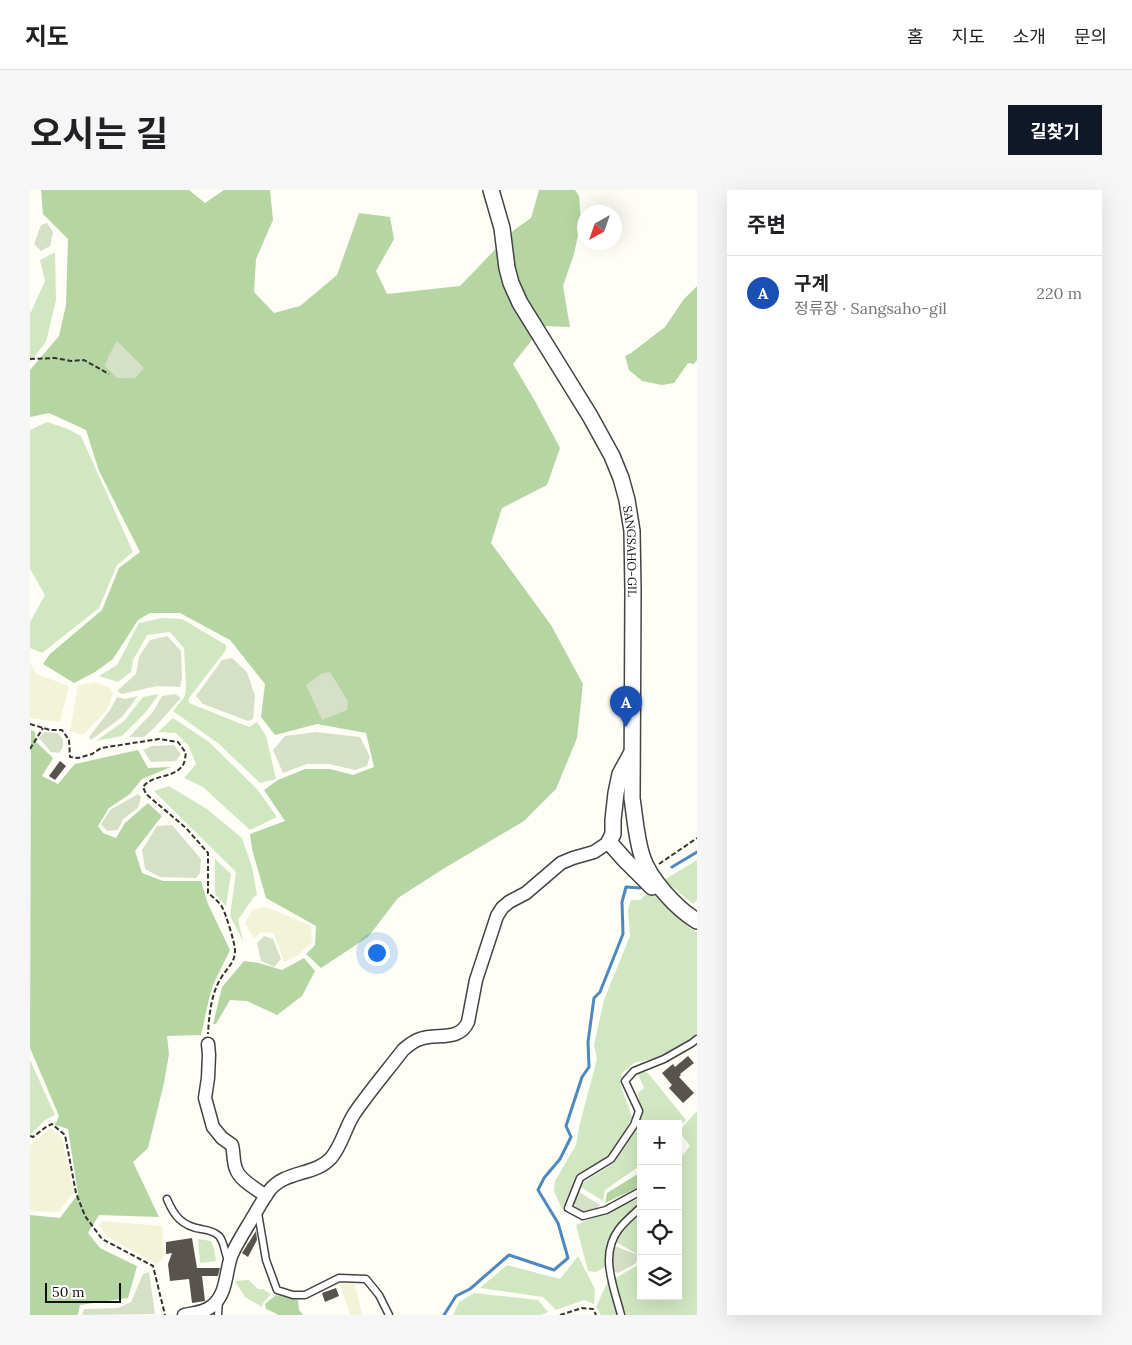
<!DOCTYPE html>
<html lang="ko">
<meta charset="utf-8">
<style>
body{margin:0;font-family:Lora,"Noto Sans KR",serif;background:#f6f6f6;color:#202124}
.controls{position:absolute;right:15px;bottom:15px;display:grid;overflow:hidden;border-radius:0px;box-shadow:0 5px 20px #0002}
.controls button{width:45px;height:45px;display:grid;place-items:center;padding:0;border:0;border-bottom:1px solid #e0e0e0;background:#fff;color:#202124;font:25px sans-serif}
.compass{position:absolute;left:547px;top:15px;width:45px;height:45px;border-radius:50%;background:#fff;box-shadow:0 5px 20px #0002;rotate:220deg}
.scale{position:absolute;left:15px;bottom:12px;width:76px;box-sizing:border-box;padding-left:5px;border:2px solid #111;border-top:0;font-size:14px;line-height:18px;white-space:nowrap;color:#111;-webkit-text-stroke:4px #fff;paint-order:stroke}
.you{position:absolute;left:346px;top:762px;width:18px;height:18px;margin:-12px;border:4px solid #fff;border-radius:50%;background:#1a73e8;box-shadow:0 0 0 8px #1a73e833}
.badge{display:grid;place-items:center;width:32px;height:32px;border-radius:50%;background:#111827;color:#fff;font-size:16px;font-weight:700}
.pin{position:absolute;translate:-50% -41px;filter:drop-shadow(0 1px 2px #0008)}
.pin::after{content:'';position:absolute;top:26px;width:18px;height:15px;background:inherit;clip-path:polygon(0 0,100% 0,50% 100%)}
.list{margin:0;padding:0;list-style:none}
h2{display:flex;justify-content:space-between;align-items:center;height:65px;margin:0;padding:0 20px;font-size:21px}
h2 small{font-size:16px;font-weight:400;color:#757577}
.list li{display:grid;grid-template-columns:32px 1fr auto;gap:15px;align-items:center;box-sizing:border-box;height:75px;padding:0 20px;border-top:1px solid #e0e0e0}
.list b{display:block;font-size:19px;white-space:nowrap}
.list p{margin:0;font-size:16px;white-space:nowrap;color:#757577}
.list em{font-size:16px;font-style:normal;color:#757577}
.icon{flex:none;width:28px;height:28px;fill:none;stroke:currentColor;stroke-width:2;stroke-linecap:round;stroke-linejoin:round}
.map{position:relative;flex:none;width:667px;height:1125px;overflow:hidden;border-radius:0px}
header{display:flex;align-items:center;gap:30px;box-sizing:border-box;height:70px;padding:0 25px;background:#fff;border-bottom:1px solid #e0e0e0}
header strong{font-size:24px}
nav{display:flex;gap:28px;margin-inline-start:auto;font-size:18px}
.intro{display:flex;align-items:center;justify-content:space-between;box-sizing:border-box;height:120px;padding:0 30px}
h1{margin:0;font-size:35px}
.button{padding:12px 22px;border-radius:0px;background:#111827;color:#fff;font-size:18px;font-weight:700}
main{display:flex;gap:30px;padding:0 30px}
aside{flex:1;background:#fff;border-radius:0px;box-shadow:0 5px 20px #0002}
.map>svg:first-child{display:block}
</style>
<header>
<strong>지도</strong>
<nav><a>홈</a><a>지도</a><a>소개</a><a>문의</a></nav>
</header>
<div class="intro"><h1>오시는 길</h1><a class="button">길찾기</a></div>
<main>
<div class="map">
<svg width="667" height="1125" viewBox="0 0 667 1125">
<rect width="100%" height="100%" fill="#fefdf6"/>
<path fill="#f3f3d7" d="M0,472l6,12 33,12 -9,36 -30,-4z
M66,492l14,6 3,5 -6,17 -24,25 -13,-4 8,-46z
M237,717l44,19 1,16 -15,14 -13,6 -10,-29 -13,-1 -7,7 -9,-16 7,-13z
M21,938l11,10 12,54 -16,20 -28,-1v-66z
M73,1031l59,5 2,30 -7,8 -49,-27 -9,-12z
M310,1093l15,1 7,31h-12z"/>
<path fill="#d1e7c1" d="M25,62l1,48 -10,42 -16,20v-50h1l14,-31 -5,-21z
M17,232l21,7 13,7 52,116 -16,13 -18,43 -57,45 -12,-5v-26l15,-27 -15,-26v-139z
M132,428l20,1 44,26v5l-37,48v5l60,24 8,-5 9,14 10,43 -16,4 -41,-39 -46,-33 12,-15 1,-12 -2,-36 -14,-16 -23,3 -14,25 -2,12 -13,10 -19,-6 18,-11 22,-42z
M129,504l-13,18 -24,24 -26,5 28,-20 19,-24z
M143,528l36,24 48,47 20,28 -27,13 -47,-43 -19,-9 12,-14 -7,-18 -13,-13 -18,-1z
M139,596l38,23 35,29 10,29 5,28 -4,3 -15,22 5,21 -13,-25 6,-44 -82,-81z
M185,669l16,15 -5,32 -11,-12z
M667,670v40l-4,4 -29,-24z
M619,701l41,37 7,4v102l-33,22 -30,7 -12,10 -2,10 12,34 -7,14 -17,27 -32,17 -14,34 -8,-18 1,-10 21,-36 3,-18 18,-68 -3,-14 10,-45 26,-64 -2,-26 3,-10h9z
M0,870l25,55 -10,5 -15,15z
M613,881l5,2 38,47 -8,8v-4h-37v41l-36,25 -2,11 -22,-14 3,-5 30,-19 23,-35 5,-13 -4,-22 6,-5 -6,-14z
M667,921v204h-96l-5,-8 11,-24 31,-18 2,-9 -31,-18 -3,4 -1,25 -9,5 -8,-1 -12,-46 60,-25 5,-4v100h37v-135l12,-15 -11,-15z
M168,1049l13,2 3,7 2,13 -16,2z
M548,1066l17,33 -1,15 -10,-4 -28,10 -13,-13 -63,-9 27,-23 53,14z
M219,1090l9,9h5l8,5 -8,9 -1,4 -17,-10 -10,-16z
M444,1103l64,7 10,12 -7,3h-88l6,-13z"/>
<path fill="#b5d6a2" d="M11,0h148l16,13 19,-13h46l3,30 -17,39 -2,33 20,21 26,-7 37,-31 22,-62 31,4 4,22 -18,32 11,23 73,-8 54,-56 17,-12 8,-28h36l4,6 2,25 -7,33 -11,32 7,41 -27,-1 -30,38 23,39 24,45 -13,37 -45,23 -11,35 60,82 32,59 -6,54 -21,51 -32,32 -81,48 -45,29 -30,39 -47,31 -15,-14 9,-9 1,-19 -50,-28 -14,-49 -2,-15 35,-13 -21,-31 14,-10 27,-11h25l23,6 21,-8 -8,-34 -49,-9 -42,11 -14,-18 4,-33 -35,-44 -50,-27h-30l-12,7 -25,39 -18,13 -21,11 -31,-19 7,-10 52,-44 17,-42 21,-16 -41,-81 -13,-41 -37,-17 -19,4v-47l29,-34 7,-31 2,-66 -25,-25z
M667,96v74l-3,4 -6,-1 -14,20 -12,2 -20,-4 -13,-11 -4,-14 6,-3 34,-26 19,-28z
M1,540l4,2v9l18,17 -11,18 16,8 17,-20 63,-14 10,18 23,-1 -29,12 -12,15 -21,14 -11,18 5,7 13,5 9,-15 23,-20 14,13 -27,35 7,22 21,8h38l7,23 22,46 -17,35 -4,14 -8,36 -34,1 2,18 -5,29 -16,65 -15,14 26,55 -60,-2 -11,18 12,15 37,18 -9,32 -48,7 -2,10h-48v-100l30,3 18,-24 -10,-65 -13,-4 4,-9 -29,-68z
M274,768l11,13 -13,25 -25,19 -30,-14 -17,-1 -14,24h-3l9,-37 22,-26 15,2 23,7z
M611,982v14l-36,17 2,-10z
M246,1105l22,5 1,10 4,5h-26v-1l-11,-5 -1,-5z"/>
<path fill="#d6e0c7" d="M17,33l6,9 -3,14 -9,5 -7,-7 7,-19z
M87,151l27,27 -9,10h-18l-12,-12 4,-11z
M137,446l14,15 1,27 -2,9 -23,-1 -35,8 -5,-3 19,-17 3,-17 11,-17z
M202,468l15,14 8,24 -2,23 -5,2 -45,-17 -7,-8 26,-36z
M300,482l18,29 -1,9 -25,10 -16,-35 15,-11z
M145,504l6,4 -26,29 -11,10h-15l24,-25 9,-16z
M108,506l-16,21 -31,23 -2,-3 21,-27 7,-13 8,2z
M14,542l13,1 6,6v8l-4,6 -8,-1 -12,-14z
M286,542l44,5 10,20 -3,9 -12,4 -26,-6h-22l-24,9 -10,-23 12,-14z
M144,555l7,9 -5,7 -25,1 -8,-12 9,-4z
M108,604l3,3 -3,11 -15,11 -5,11 -11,1 -6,-7 9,-14z
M142,635l29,34 -1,14 -4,5 -36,-1 -15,-8 -3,-19 15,-24z
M234,746l9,3 8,20 -7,8 -13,-6 -4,-18z
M549,1002l21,13 -4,5 -11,2 -9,-5 -2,-5z
M585,1056l25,10 -5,8 -17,9 -5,-2 -1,-13z
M119,1082l6,42 -73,1 2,-6 34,-1 13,-6 12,-28z"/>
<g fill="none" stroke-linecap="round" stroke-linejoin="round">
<path stroke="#4d88c1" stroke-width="3" d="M642,677l25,-15
M414,1125l12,-19 14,-7 39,-34 45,15 14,-12 -10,-35 -20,-33 6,-12 16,-19 11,-22 -5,-11 16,-49 7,-10 -1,-25 6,-44 6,-6 23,-58 -1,-32 4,-15 14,1"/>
</g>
<path fill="#59534e" d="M30,571l6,5 -11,14 -6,-4z
M658,866l6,7 -14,11 1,1 -2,2 15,16 -11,10 -14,-15 3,-3 -10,-12 11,-9 2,3z
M226,1041l1,9 -9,17 -6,-4z
M162,1048l5,30h23l-2,8h-16l3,25 -13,2 -3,-24 -19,2 -2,-17 4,-11 -6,1v-12z
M306,1098l3,8 -14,6 -3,-9z"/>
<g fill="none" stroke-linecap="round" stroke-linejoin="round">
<g stroke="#444" stroke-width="9">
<path id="service" d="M611,1001l-35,19 -23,6 -15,-8 12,-30 31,-19 23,-34 5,-14 -14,-30 9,-10 30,-12 28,-16 5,-4
M137,1009c7,17 15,27 34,30 6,1 13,2 18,7 6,7 5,17 10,26
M228,1023l8,47 11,30 16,5h12l34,-17 27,1 13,16 10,20
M188,1125l1,-15
M591,1125c-7,-28 -22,-60 -2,-86 6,-8 15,-15 22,-22"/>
</g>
<g stroke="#444" stroke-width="15">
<path id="minor" d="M178,854l1,11 -1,23 -3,20 8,29 9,11 10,7c2,8 1,17 4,24 4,12 21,20 30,27
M154,1125c9,-2 20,-2 28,-9 16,-13 13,-35 20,-52 6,-13 14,-25 21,-37 5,-8 10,-18 16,-26 16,-21 46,-15 62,-33 11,-13 14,-30 23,-44 15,-22 33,-43 49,-64 6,-5 10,-9 17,-11 17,-6 39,3 48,-17l8,-42 21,-64 5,-8 7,-6 17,-9 35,-30 12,-5 21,-6 15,-10"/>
</g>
<g stroke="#444" stroke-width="18">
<g id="tertiary">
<path id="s1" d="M461,0l11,38 5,40 4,15 9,20 70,113 22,40 9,22 6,22 5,31 1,60 -1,207c3,20 4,39 10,58 7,23 35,53 55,65"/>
<path d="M601,564l-11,20 -4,19 -3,27v14l-4,8 16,18 27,27"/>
</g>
</g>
<path stroke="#333" stroke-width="2" stroke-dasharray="5 2.5" stroke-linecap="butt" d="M0,169l25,-1 16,3 13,-1 25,14
M0,534l20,6h12l7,10 1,17 8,1 14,-4 9,-6 58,-9 19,3 8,11c-1,4 -1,9 -3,12 -9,14 -31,9 -40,22l3,7 40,34 22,25v40c5,4 11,9 14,14 4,7 13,36 13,44 0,12 -9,18 -14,27 -10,16 -12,38 -13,56
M0,559l13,-21
M629,674l38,-26
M0,946l3,1 13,-10 6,-3 13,11 11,58 9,23 17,23 51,27 12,49
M530,1125l22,-7 11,1 3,6"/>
<use href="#service" stroke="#fff" stroke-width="6"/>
<use href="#minor" stroke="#fff" stroke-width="12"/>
<use href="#tertiary" stroke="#fff" stroke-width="15"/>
</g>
<g text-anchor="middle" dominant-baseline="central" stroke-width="5" stroke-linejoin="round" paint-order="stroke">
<g font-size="12" fill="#111" stroke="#fff">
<text stroke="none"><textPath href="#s1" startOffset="394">SANGSAHO-GIL</textPath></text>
</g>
</g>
</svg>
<div class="controls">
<button>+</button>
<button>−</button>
<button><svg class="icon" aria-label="locate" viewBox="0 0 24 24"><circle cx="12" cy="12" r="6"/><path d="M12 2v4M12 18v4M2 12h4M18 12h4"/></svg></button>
<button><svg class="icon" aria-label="layers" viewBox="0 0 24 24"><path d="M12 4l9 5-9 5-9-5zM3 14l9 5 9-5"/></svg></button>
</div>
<svg class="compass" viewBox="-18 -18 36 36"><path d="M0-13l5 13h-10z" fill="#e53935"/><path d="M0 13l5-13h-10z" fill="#757577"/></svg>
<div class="scale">50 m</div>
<div class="you"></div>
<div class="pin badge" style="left:596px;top:537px;background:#1a4fb4">A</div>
</div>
<aside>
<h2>주변<small></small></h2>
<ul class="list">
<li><span class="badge" style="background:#1a4fb4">A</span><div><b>구계</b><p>정류장 · Sangsaho-gil</p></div><em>220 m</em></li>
</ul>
</aside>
</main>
